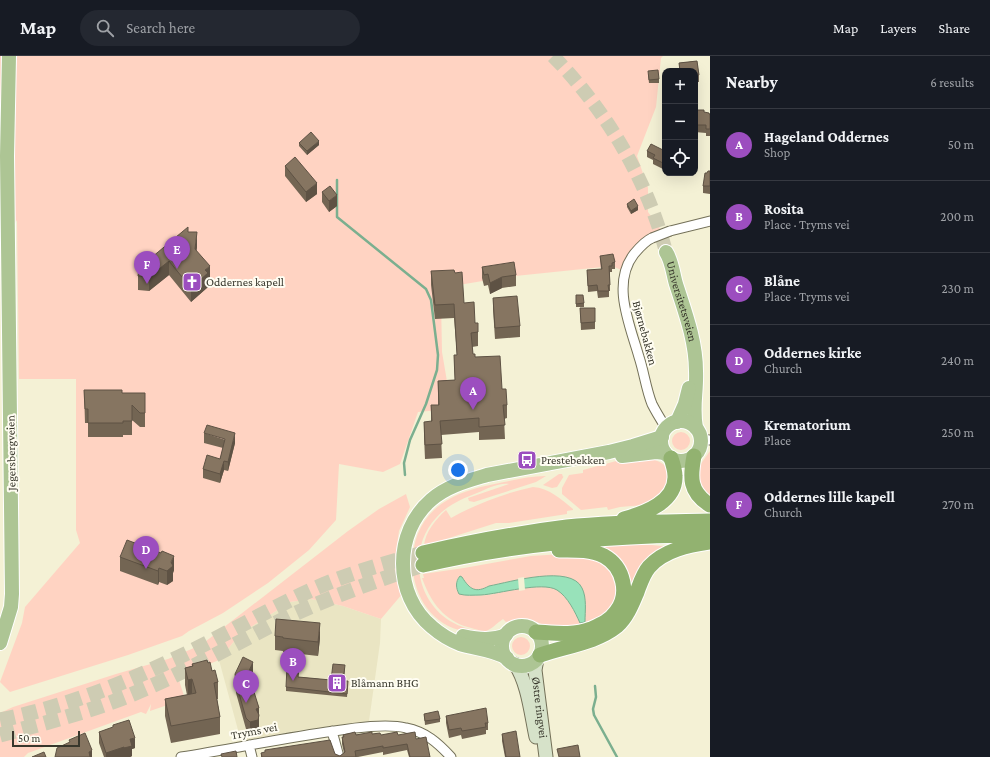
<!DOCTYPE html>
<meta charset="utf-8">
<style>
body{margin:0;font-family:"Crimson Pro",serif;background:#242831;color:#f1f3f6}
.controls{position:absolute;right:12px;top:12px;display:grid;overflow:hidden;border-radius:8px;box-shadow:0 4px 16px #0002}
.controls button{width:36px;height:36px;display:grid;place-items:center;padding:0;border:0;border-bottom:1px solid #363941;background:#171b24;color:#f1f3f6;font:20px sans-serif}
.scale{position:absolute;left:12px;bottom:10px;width:68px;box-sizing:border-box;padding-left:4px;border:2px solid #38372c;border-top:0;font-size:11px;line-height:14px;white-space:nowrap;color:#38372c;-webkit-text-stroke:3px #fffdf2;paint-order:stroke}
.you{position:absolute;left:458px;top:414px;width:14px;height:14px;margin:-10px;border:3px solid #fff;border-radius:50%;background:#1a73e8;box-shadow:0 0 0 6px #1a73e833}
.badge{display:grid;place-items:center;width:26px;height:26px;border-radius:50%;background:#9c4ebf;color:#fff;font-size:13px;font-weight:700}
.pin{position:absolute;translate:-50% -33px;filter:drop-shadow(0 1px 2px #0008)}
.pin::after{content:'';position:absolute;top:21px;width:14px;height:12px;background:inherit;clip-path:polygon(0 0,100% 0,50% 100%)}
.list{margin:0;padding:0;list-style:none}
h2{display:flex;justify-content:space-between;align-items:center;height:52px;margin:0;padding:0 16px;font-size:17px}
h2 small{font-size:13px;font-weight:400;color:#9ea1a6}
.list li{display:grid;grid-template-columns:26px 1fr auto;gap:12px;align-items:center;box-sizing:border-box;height:72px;padding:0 16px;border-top:1px solid #363941}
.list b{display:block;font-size:15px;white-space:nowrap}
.list p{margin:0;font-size:13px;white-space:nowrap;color:#9ea1a6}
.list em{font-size:13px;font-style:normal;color:#9ea1a6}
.icon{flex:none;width:22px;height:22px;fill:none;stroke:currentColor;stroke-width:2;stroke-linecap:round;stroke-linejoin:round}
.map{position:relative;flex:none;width:710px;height:701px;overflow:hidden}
header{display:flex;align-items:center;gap:24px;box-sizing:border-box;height:56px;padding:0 20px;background:#171b24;border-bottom:1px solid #363941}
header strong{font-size:19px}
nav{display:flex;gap:22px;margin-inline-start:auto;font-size:14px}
.search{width:280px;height:36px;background:#242831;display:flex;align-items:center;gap:10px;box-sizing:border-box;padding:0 14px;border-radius:22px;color:#9ea1a6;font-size:15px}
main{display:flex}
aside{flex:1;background:#171b24}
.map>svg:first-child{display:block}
</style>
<header>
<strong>Map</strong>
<div class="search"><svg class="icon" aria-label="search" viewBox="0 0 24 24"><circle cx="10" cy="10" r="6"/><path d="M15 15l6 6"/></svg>Search here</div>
<nav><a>Map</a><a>Layers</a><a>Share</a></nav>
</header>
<main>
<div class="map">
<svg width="710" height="701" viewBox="0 0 710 701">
<rect width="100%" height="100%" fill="#f4f1d5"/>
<path fill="#eae5c3" d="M311,543l32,7 38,13 -1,24 -11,78 -74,10 -54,10 -22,-81 21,-26 50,-32z"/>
<path fill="#ffd3c2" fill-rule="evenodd" d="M0,0h663l-2,2 -5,49 -19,49 11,32v24l14,19 -31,30 -5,11 -14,-6 -106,11 -53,9 -12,14 1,52 9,53 10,3 -43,4 -18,52 -17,8 -44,-8 -3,56 -27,30 -41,33 -45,30 -34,18 -7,5 -54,19 -118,37 -10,-10 22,-59 3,-16 55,-64 -4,-13v-151h-57l-2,-159 -3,5 -14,-15z
M672 385a9 9 0 1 1 18 0a9 9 0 1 1-18 0Z
M710,395v48l-10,-11 -2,-16 2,-7z
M648,402c9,2 22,7 21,18 0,5 -3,12 -5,17l-20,12 -24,2 -12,3 -1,-3 -26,3 -19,-16v-6l7,-13 14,-2v-3l37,-10z
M559,418h3l1,3 1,-1 -7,11 -5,1 -9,-3z
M546,420l-10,6 -62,20 -5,-1 -1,-3 41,-14c-9,-2 -23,5 -32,9 -15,6 -30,12 -41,25 -28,30 -21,81 14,103 10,6 21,9 32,10 -6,-2 -12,-3 -18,-5 -23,-9 -34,-26 -42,-48h2l-1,-4 41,-6 67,-12 32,-2 30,3 22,15 3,22 -12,21 -29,13 -31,-2 -16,-7 -7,-1 -17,4 -3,-3c-6,4 -13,12 -20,13 -7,2 -17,0 -24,-2 -51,-14 -61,-87 -25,-120 20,-18 45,-23 70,-28 14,-3 28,-6 42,-6zM462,521c8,13 14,16 27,9l47,-9 46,10 3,13v22l-5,1c-6,-11 -12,-26 -22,-33 -15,-9 -53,2 -70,5 -8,1 -16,1 -24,0l-7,-6 -1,-6 2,-5z
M533,431c16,1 28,12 40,22v1l-6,1v3l-58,9h-13l-72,23c1,-14 12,-27 22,-36l5,8c25,-14 54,-25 82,-31z
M406,438l4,13 -11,24 -3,21 7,41 -22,26 -38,-13 -32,-7 -21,3 -50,32 -21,26 -41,17 7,22 -35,12 1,-7 -5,10 -5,-2 -113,41 -4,4h-24v-44l13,-6 103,-33 52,-15 33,-14 147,-114 31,-22z
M619,489h33l17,2 -37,46 -33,-46z
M512 590a9 9 0 1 1 18 0a9 9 0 1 1-18 0Z"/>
<path fill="#98e2ba" stroke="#7baf8f" d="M460,520l2,1c8,13 14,16 27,9 21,-4 82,-22 93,2 5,10 3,23 3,34l-5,1c-5,-11 -12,-26 -23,-33 -15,-9 -58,4 -76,5 -8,0 -15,1 -22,-1 -3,-6 -4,-12 1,-18z"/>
<path fill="#f4f1d5" d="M524,521l1,13 -6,1 -1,-13z"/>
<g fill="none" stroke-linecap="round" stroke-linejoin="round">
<path stroke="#7baf8f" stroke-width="2.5" d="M337,124v37l89,72 5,11 7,55 -1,15 -11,34 -16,36 -6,23 1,12
M595,630l1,11 -3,12 1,6 23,42"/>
<path stroke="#ceccb3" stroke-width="14" stroke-dasharray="14 7" stroke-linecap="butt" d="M553,0c53,54 94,123 113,196"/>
<path stroke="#ceccb3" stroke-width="15" stroke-dasharray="15 8" stroke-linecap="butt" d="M0,664c59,-12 114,-32 168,-58 53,-24 103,-55 157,-78 32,-13 65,-22 98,-31
M0,679c45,-12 90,-23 133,-41 54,-22 105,-52 157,-78 43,-20 88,-36 133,-51"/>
<g stroke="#737058" stroke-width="11">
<path id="minor" d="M670,175l40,-10
M652,182c-7,3 -13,10 -18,16 -23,30 -4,71 5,103 5,15 7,32 13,47 4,8 9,16 14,24
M700,383l10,1
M332,675l7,26
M249,689l3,12
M181,701c51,-8 102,-19 153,-26 20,-3 53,-8 72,-3 20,4 32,15 45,29"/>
</g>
<g stroke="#737058" stroke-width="15">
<g id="secondary">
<path id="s1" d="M537,603l-2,11 11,87"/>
<path d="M515,608c13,19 16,50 21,73"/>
</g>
</g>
<g stroke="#fff" stroke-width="16">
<g id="primary">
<path id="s2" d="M666,196c6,9 7,22 10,32 9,28 20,57 20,87 1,20 -4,36 0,57"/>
<circle cx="681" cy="385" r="20"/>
<path d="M677,366l8,-18 4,-16"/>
<path d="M622,400l34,-4 9,1"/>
<circle cx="522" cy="590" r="20"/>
<path d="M463,580c15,3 29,5 43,-1"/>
<path d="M0,587l11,-36 1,-13 -5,-438 2,-100"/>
<path d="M507,602c-15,-9 -31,-9 -47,-14 -10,-4 -20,-10 -28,-17 -39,-32 -38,-95 -1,-127 16,-14 36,-19 56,-25l122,-23 24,-6 29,-9"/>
</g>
</g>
<g stroke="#fff" stroke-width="17">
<path id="trunk" d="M694,400c-4,21 -5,36 16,49
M624,463c21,-6 52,-17 51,-43 0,-6 -2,-12 -4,-18
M423,497c48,-11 95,-20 144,-26 47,-5 95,-5 143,-6
M423,509c94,-22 190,-30 287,-30
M536,576c18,1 37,4 55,-3 9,-4 19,-8 25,-17 14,-17 8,-45 -12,-56 -14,-7 -30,-6 -45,-6
M540,599c25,-9 56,-12 77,-29 10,-9 15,-22 20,-34 3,-8 6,-18 12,-25 15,-17 40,-22 61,-25"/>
</g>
<use href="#minor" stroke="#fff" stroke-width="9"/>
<use href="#secondary" stroke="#d6e2c9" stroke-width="13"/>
<use href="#primary" stroke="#adc594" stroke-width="14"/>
<use href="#trunk" stroke="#92b270" stroke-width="15"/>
<g stroke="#737058" stroke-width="11" stroke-linecap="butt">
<path id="minor-bridge" d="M652,182l18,-7"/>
</g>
<use href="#minor-bridge" stroke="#fff" stroke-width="9"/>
</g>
<path fill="#736553" d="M697,5l2,14v7h-4v-11h-16v-8z
M648,18l11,5v4h-10z
M695,54l15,4v22h-4v-3l-11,-1z
M299,87l20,2 -12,10 -8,-9z
M647,95h18v19l-12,-6v-4l-6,-3z
M285,110l32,28 -11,8 -21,-26z
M710,115v23l-7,-1v-7l4,-13z
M322,136l15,14 -8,6 -7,-10z
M627,148l11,6 -7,4 -4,-7z
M188,176l9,15 -1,4 14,29 -2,1v6l-17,15 -22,-27 -20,16 -11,-1v-14z
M600,200l15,6v7h-3v3h-2v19h-1v6l-11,1 -1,-7 -9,1 -1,-22h14z
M482,211l34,8v11l-14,2 -12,6 -2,-9 -4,1 -2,-8z
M431,215l24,2 9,30 11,20 3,9v14l-6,1 1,7 29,35 5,16v13l-3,1 1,20 -26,1v-8l-38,3 1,23 -17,1 -1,-23v-14h7v-17h7v-24l17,-1 -1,-25h3l-3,-37 -19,1 -4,-34z
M576,239l8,8v4h-8z
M493,242l27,28v11l-25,2 -2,-30z
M580,252l15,14v7l-14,1z
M84,334l38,3h23v34h-5l-8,-7v15h-9v2h-35v-14h-3z
M204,377l31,10 -7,28 -4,-1 -4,13 -17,-5v-9l17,-10 3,-11 -19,-5z
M120,501l54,13 -1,3v8l-6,4 -8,-3 -1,3 -38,-14z
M275,580l45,2 -2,18 -35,-4v-1l-8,-1z
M208,607l10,19v17h-1l3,18v17l-49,9 -6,-27v-17l22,-4 -2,-10v-17l7,-2v-2z
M345,612l-1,13 4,4 -1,12 -61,-6v-4l13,-10 32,3z
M253,617l-3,6v2l9,27v18l-1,4 -8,3 -4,-4 -10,-36 -1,-19z
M424,658l16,5v3l-15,3z
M446,660l42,7v7h-2v4l-24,5 -1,-4 -12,3 -3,-15z
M113,669l22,23 -3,1v7l-2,1h-26l-5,-14v-11l14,-4z
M372,678l9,1h17l18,4 14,18h-21l-2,-7 -24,5v-3l-25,5h-97v-4l74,1 5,2 4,-3 -2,-9v-7h1v-2z
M502,678l18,23h-15l-3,-16z"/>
<path fill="#5e5244" d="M319,85v4l-12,10v-4z
M317,127v11l-11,8v-10z
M337,139v11l-8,6v-11z
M638,150v4l-7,4v-3z
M197,176v15l-2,16v-14z
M169,205v14l-20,16v-14z
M210,210v14l-2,1v6l-17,15v-14l14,-18z
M502,221v11l-12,6v-11z
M235,377v10l-7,28v-9z
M224,405v9l-4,13v-9z
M174,500v14l-1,3v8l-6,4v-14z
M159,512v14l-1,3v-14z
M320,567v15l-2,18v-14z
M253,606v11l-3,6v5l-2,-11z
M192,623v17l-4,1v-17z
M259,652v18l-1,4 -8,3v-11l6,-13z
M135,682v10l-3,1v7l-2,1h-6v-9l6,-9z
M124,691v10h-18v-4z
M92,694v7h-3v-5z"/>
<path fill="#867561" stroke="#5e5244" d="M697,5l2,14h-4v-4h-15l-1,-8z
M658,14l1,9 -10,1 -1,-9z
M695,54h9v2l5,1v1h1v15h-4v-4h-11z
M311,76l8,9 -12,10 -8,-8z
M651,88l14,7v13l-12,-6 2,-3 -8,-4z
M295,101l22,26 -11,9 -21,-26z
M708,115h2v15h-7l2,-13h2z
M330,130l7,9 -8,6 -7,-9z
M634,143l4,7 -7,5 -4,-7z
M188,171v5h9l-2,17 15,17 -5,4 3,3 -17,15 -22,-27 -20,16 -11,-1 1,-8z
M613,198l2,8 -3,1v3h-3l1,19h-2l1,6h-11l-1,-6 -9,1 -1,-16 15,-1 -2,-13z
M514,206l2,13 -14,2 -12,6 -2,-9 -4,1 -2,-8z
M454,214l1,3 7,-1 2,31 10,-1 1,21h3v9l-7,1 2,21h2v3l25,-1 2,33h4l1,16h-4l2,20 -26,2v-9l-39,3 2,23 -17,1 -1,-23 8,-1 -1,-16h8l-1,-24 17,-1 -1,-25h3l-3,-51 -19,1 -4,-34z
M576,239h7l1,8 -8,1z
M517,240l3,30 -25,2 -2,-30z
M580,252h15v14l-14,1z
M84,334h38v3h23v20h-5l-8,-8v16h-9v2h-35v-14h-3z
M207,369l28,8 -7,29 -4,-1 -4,13 -17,-5 4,-14 13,4 5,-20 -21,-6z
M127,484l34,13 1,-2 12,5 -3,6 2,4 -6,5 -8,-3 -1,3 -38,-14z
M276,563l44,4 -2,19 -35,-4v-1l-8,-1z
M243,601l10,5 -5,11 2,1v5l9,29 -3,1 3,6 -1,5 -8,2 -4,-4 -10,-35 -1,-9z
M207,604l1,3 2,-1 2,9 3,-1 3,12 -4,1 6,34 -49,9 -6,-27 31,-6 -4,-14 -4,1 -3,-12 8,-2 -1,-2 4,-1z
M333,608l12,1 -2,16h5l-1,13 -61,-7 1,-20 12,1 -1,9 33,3z
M486,652l2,15h-3l1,4 -24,4 -1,-3 -12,2 -3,-14z
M438,655l2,8 -15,2 -1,-7z
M129,664l6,18 -5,1 2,7 -8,2v-1l-18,6 -7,-21 14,-5v-2z
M516,675l4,26h-14l-4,-23z
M355,676l1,3 16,-3v2l8,-1 1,2 16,-3 1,3 17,-3 1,7 10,-2 4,20h-20l-3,-13 -24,4v-2l-28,5 1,6h-94l-1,-4 4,-1v-2l65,-10 5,14 5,2 5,-4 -3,-15h2l-1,-2z
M85,677l7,17 -3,2 1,5h-35l2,-9 13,-6 -1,-2z
M578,689l2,12h-21l-2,-8z
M236,695l1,6h-15l-1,-3z
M44,696l2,5h-14z"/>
<defs>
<g id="church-square" transform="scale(1)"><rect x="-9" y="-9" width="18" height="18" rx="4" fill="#9c4ebf" stroke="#fffdf2"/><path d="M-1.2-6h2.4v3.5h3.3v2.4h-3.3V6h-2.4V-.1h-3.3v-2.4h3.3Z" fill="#fff"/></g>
<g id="bus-square" transform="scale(1)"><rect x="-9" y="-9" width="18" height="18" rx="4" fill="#9c4ebf" stroke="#fffdf2"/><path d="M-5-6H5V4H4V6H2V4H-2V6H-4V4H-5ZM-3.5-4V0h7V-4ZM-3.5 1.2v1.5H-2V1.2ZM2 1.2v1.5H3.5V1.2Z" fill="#fff"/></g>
<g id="building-square" transform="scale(1)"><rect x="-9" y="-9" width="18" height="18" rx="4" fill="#9c4ebf" stroke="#fffdf2"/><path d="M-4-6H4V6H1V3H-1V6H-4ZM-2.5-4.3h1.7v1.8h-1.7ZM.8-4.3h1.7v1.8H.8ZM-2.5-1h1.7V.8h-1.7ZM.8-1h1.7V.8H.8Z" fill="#fff"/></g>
</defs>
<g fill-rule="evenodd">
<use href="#church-square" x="192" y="226"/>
<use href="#bus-square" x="527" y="404"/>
<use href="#building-square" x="337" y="627"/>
</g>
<g text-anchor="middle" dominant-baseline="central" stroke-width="4" stroke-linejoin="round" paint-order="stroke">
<g font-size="12" fill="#38372c" stroke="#fffdf2" text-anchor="start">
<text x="206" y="226">Oddernes kapell</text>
<text x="541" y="404">Prestebekken</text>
<text x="351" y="627">Blåmann BHG</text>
</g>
<g font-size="12" fill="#38372c" stroke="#fffdf2">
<text stroke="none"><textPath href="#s2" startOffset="52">Universitetsveien</textPath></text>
<text transform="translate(645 277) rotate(75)">Bjørnebakken</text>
<text transform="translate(11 397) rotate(-91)">Jegersbergveien</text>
<text stroke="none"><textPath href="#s1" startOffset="49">Østre ringvei</textPath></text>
<text transform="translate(254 675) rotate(-11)">Tryms vei</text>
</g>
</g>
</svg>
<div class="controls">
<button>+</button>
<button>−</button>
<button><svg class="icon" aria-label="locate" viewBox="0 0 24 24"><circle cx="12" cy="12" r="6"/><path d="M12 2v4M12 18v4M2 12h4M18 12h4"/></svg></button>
</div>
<div class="scale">50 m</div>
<div class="you"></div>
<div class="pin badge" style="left:473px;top:354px">A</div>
<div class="pin badge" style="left:293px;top:625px">B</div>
<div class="pin badge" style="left:246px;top:647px">C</div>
<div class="pin badge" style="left:146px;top:513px">D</div>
<div class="pin badge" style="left:177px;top:213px">E</div>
<div class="pin badge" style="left:147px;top:228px">F</div>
</div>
<aside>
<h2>Nearby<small>6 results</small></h2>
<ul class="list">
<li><span class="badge">A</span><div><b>Hageland Oddernes</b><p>Shop</p></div><em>50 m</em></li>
<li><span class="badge">B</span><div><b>Rosita</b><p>Place · Tryms vei</p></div><em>200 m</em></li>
<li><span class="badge">C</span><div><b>Blåne</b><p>Place · Tryms vei</p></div><em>230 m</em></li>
<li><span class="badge">D</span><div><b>Oddernes kirke</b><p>Church</p></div><em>240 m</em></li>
<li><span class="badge">E</span><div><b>Krematorium</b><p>Place</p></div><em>250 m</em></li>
<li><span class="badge">F</span><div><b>Oddernes lille kapell</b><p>Church</p></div><em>270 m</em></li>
</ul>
</aside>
</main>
